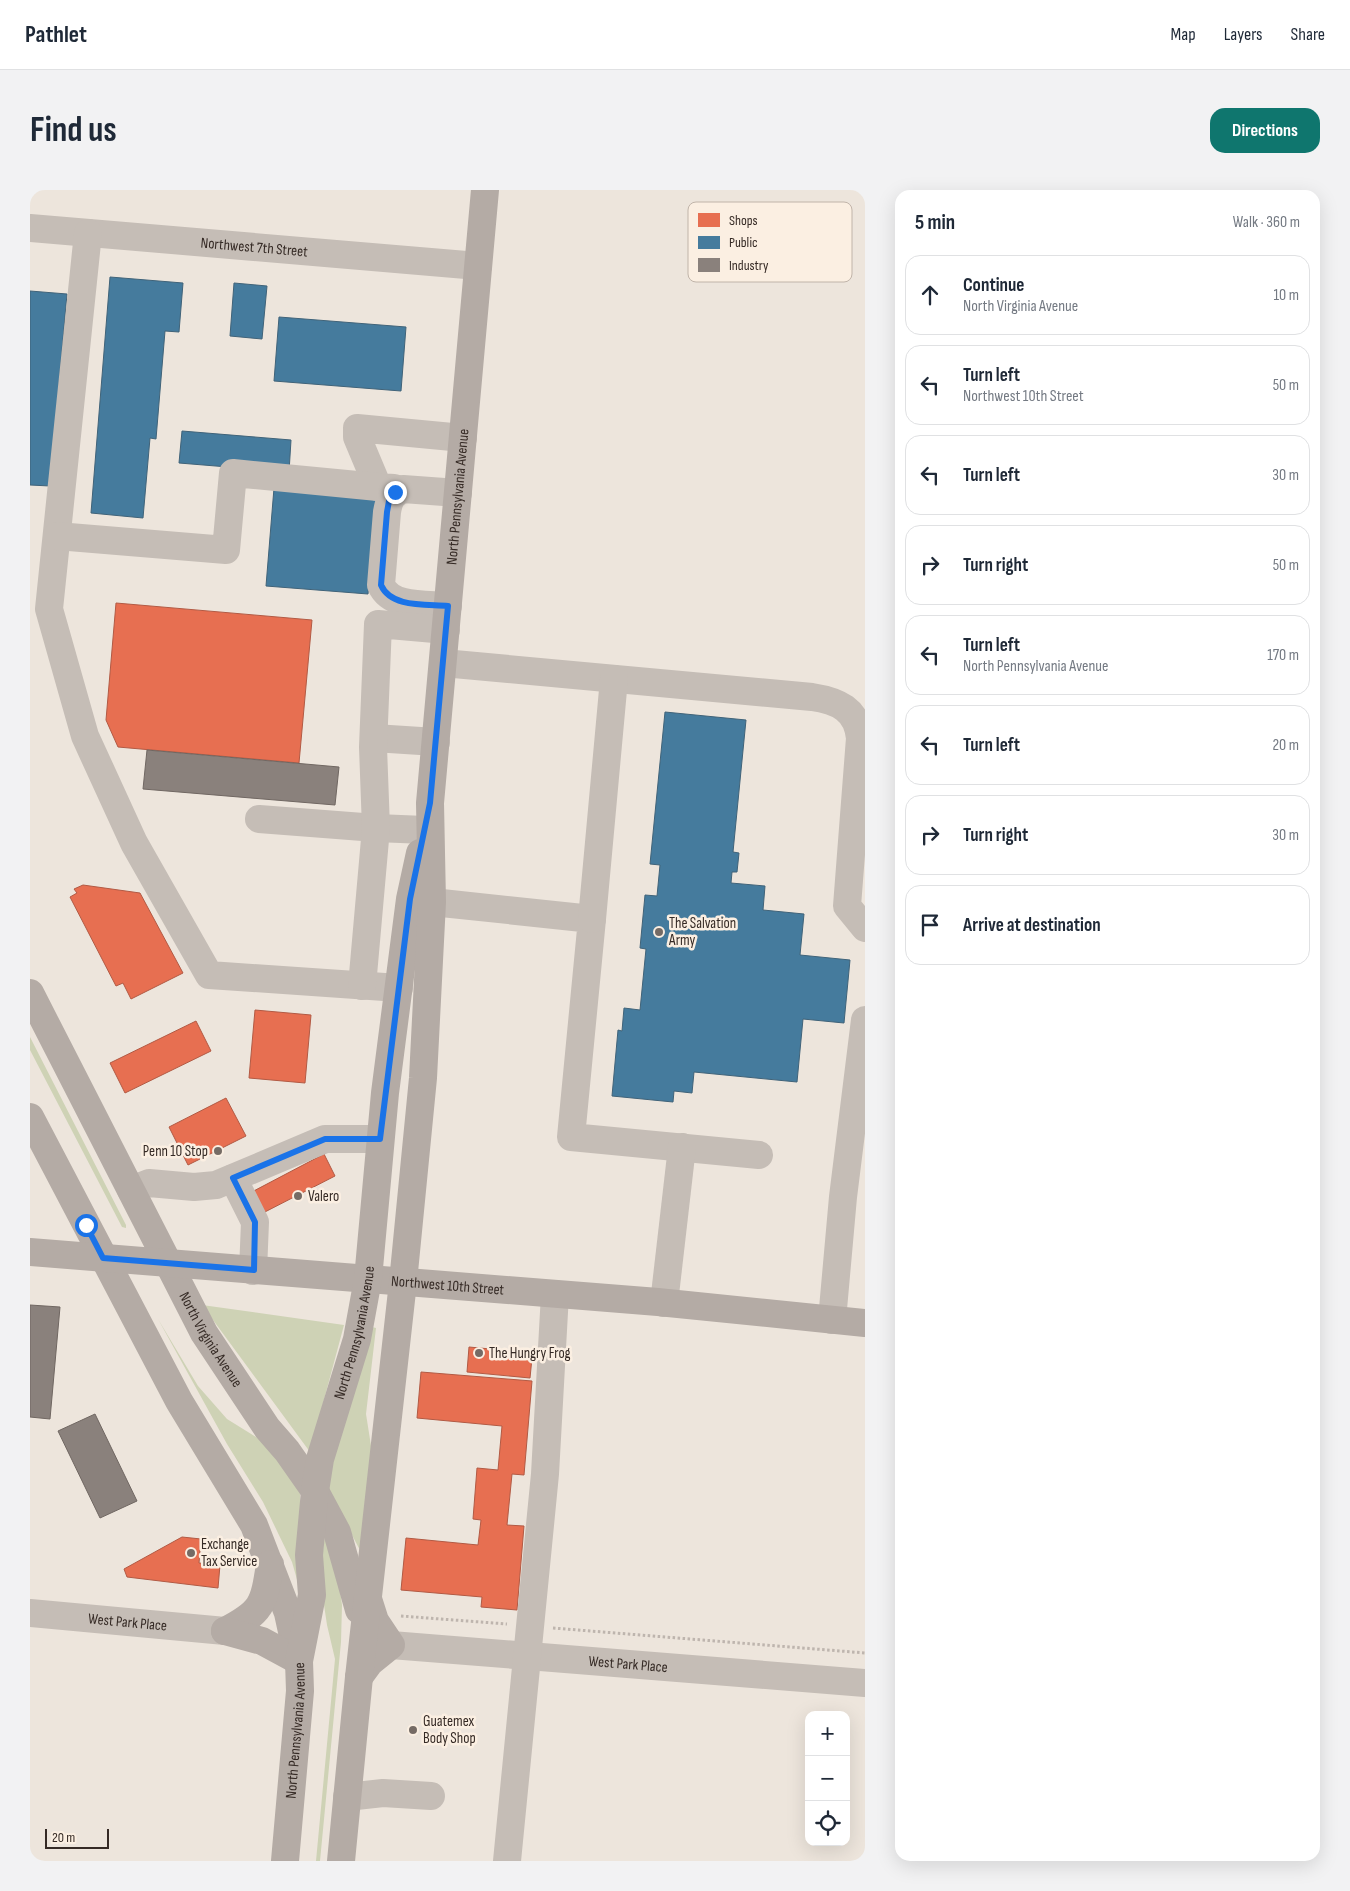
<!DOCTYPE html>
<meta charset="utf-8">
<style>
body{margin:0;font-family:"Sofia Sans Condensed",sans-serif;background:#f2f2f3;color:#1f2937}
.controls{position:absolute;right:15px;bottom:15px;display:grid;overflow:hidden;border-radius:10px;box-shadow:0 5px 20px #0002}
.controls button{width:45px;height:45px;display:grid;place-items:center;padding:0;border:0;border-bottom:1px solid #e0e1e3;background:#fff;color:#1f2937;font:25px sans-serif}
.scale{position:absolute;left:15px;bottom:12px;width:64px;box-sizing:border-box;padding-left:5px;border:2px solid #352a25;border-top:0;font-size:14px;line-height:18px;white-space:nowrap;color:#352a25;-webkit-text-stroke:4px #fbefe2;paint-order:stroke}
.stop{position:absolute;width:15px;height:15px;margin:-11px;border:4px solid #1a73e8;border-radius:50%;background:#fff}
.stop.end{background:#1a73e8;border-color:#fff;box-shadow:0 1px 5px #0008}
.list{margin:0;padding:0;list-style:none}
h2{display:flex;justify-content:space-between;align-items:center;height:65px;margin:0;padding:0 20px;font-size:21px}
h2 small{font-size:16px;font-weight:400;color:#747a83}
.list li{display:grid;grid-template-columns:32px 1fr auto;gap:15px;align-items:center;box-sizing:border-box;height:80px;margin:0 10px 10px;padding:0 10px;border:1px solid #e0e1e3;border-radius:15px}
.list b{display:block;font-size:19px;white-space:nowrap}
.list p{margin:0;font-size:16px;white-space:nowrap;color:#747a83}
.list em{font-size:16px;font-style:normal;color:#747a83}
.icon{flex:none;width:28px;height:28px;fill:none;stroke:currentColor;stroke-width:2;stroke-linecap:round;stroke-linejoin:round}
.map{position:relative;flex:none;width:835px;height:1671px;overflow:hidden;border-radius:15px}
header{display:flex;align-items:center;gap:30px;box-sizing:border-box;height:70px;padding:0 25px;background:#fff;border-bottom:1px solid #e0e1e3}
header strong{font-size:24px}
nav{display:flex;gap:28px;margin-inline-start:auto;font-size:18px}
.intro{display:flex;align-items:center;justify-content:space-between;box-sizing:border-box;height:120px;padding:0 30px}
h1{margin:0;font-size:35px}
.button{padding:12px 22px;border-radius:15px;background:#0f766e;color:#fff;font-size:18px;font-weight:700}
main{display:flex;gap:30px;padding:0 30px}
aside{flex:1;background:#fff;border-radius:15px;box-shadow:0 5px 20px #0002}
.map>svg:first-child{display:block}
</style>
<header>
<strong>Pathlet</strong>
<nav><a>Map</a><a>Layers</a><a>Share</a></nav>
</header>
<div class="intro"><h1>Find us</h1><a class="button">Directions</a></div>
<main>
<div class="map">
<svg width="835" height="1671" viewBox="0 0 835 1671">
<rect width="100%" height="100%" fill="#ede5dc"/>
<path fill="#ced2b5" d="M0,847l96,188v3l-4,-1 -92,-177z
M172,1115l142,20 -34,127z
M128,1129l40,67 29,33 34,21 17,17 22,35v98l-8,-28 -29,-60 -36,-58z
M342,1137l4,1 -10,86 6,38 -11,100 -34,-64 5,-28z
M295,1343l13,43 4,29 -1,37 -21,219h-4l19,-202 -8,-34 -7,-47z"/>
<path fill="#e76f51" stroke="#b25a44" d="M86,413l196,17 -13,143 -181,-16 -12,-27z
M53,695l57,8 43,80 -52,26 -8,-16 -7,3 -46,-89 7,-4 -3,-4z
M225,820l56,5 -6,68 -56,-5z
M166,831l15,30 -86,42 -15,-30z
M196,908l20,38 -58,29 -19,-38z
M294,964l11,22 -76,39 -11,-21z
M439,1157l43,4 -1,5 21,2 -2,20 -63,-6z
M391,1182l111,9 -8,94 -12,-1 -5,51 17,1 -7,84 -36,-3 1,-10 -81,-7 5,-52 72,7 3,-25 -8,-1 4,-51 21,2 4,-44 -85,-8z
M152,1347l19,2 -2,24 21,2 -2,23 -91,-11 -3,-8z"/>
<path fill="#457b9d" stroke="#406379" d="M80,87l73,6 -4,49 -14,-1 -9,108 -6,-1 -7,80 -52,-5z
M204,93l33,3 -5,53 -32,-3z
M0,101l37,3 -17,192 -20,-1z
M249,127l127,10 -5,64 -127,-10z
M152,241l109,9 -2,32 -110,-9z
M244,298l102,9 -8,97 -102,-8z
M635,522l81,8 -13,132 6,1 -2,19h-5l-1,11 34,3 -2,24 41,4 -4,41 50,5 -6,63 -41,-4 -6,63 -103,-10 -2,21 -18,-2 -1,11 -61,-6 6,-66 4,1 2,-23 16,2 6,-61 -6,-1 5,-53 12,1 3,-31 -10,-1z"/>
<path fill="#8a817c" stroke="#706762" d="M117,560l192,17 -4,38 -192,-16z
M0,1115l30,2 -10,112 -20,-2z
M65,1224l42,87 -37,17 -42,-87z"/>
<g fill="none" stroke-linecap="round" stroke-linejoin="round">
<path stroke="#beb5ae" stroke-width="3" stroke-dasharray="2.5 2.5" stroke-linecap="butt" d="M371,1426l106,8
M523,1438l312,25"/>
<g stroke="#c5bdb6" stroke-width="28">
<path id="s1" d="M0,38l448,38"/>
<path d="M58,43l-39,376 36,127 49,107 75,132 190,13"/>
<path d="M364,298l-16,-1 -21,-50v-9l106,10"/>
<path d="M27,346l169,14 7,-77 145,14"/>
<path d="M418,416c-22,-2 -57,2 -67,-21l6,-73c2,-12 5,-18 16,-23l55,4"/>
<path d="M413,473l369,34c26,4 45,12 48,41l-13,168 18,22"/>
<path d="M344,548l62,4"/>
<path d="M229,629l117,9 49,2"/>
<path d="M402,712l160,17 -21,218 188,18"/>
<path d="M562,729l22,-240"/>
<path d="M332,796l14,-158 -3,-81 5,-123 68,6"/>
<path d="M203,988l22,44 -2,49"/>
<path d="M101,1000l18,-7 45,4 22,-2 109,-46h55"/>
<path d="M634,1113l18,-156"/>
<path d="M802,1130l11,-123 22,-177"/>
<path id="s2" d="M0,1423l195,18"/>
<path id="s3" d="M361,1455l474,38"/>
<path d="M317,1607l36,-4 48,3"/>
<path d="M477,1671l38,-387 10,-180"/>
</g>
<g stroke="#b4aba5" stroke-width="28">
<path id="s4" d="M0,803l174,340 63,95 20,23 28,40 22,41 22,78"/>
<path d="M0,927l149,284 75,124 34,88 8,37"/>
<path id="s5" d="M0,1062l628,50 207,21"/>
<path d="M195,1441c37,-19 39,-26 45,-67"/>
<path d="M195,1441l37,10 37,20"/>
<path d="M329,1487l11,-15 21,-17 -16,-24 -7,-22"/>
<path id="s6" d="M255,1671l15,-170 -1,-30 13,-66 -3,-40 6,-64 5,-32 37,-120 11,-60 17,-186 25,-194 10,-46"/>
<path id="s7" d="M311,1671l18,-184 44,-395 20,-204 9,-176 -2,-99 55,-613"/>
</g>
</g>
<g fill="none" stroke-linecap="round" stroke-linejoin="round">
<path stroke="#1a73e8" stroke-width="6" d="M56,1035l17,33 151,12 1,-48 -22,-44 92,-39h55l30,-240 20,-96 18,-197c-22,-2 -57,2 -67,-21l6,-73 2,-11 6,-9"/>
</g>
<g fill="#756b65" stroke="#fbefe2" stroke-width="2">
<circle cx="629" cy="742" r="5"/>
<circle cx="188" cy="961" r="5"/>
<circle cx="268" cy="1006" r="5"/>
<circle cx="449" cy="1163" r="5"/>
<circle cx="161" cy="1363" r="5"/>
<circle cx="383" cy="1540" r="5"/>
</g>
<g text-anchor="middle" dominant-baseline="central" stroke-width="5" stroke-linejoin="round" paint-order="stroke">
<g font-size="15" fill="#352a25" stroke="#fbefe2">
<text stroke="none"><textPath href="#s1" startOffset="225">Northwest 7th Street</textPath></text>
<text stroke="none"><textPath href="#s7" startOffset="1370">North Pennsylvania Avenue</textPath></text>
<text stroke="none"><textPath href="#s5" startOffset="419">Northwest 10th Street</textPath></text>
<text stroke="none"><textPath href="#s6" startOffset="536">North Pennsylvania Avenue</textPath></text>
<text stroke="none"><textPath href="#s4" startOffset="391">North Virginia Avenue</textPath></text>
<text stroke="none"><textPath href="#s2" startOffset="98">West Park Place</textPath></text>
<text stroke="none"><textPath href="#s3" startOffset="238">West Park Place</textPath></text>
<text stroke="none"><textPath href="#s6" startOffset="131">North Pennsylvania Avenue</textPath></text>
</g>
<g font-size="15" fill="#352a25" stroke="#fbefe2" text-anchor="start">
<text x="639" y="733">The Salvation<tspan x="639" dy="17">Army</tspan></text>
<text x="178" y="961" text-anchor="end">Penn 10 Stop</text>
<text x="278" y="1006">Valero</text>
<text x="459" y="1163">The Hungry Frog</text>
<text x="171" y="1354">Exchange<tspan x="171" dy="17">Tax Service</tspan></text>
<text x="393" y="1531">Guatemex<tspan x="393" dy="17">Body Shop</tspan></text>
</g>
</g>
<rect x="658" y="12" width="164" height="80" rx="8" fill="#fbefe2" stroke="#c0b4a9" stroke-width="1"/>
<rect x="668" y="23" width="22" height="14" fill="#e76f51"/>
<rect x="668" y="46" width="22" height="13" fill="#457b9d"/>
<rect x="668" y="68" width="22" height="14" fill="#8a817c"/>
<g font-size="14" fill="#352a25">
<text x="699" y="35">Shops</text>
<text x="699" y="57">Public</text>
<text x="699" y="80">Industry</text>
</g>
</svg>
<div class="controls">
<button>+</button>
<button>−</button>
<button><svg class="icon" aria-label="locate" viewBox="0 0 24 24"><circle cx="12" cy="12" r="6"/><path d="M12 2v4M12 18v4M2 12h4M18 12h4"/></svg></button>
</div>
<div class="scale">20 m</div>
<div class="stop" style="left:56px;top:1035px"></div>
<div class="stop end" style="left:365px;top:302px"></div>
</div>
<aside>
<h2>5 min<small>Walk · 360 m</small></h2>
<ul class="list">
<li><svg class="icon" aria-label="ahead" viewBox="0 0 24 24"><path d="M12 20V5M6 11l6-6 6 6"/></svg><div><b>Continue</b><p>North Virginia Avenue</p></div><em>10 m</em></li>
<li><svg class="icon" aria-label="left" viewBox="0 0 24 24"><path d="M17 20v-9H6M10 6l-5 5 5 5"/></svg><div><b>Turn left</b><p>Northwest 10th Street</p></div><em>50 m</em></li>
<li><svg class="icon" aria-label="left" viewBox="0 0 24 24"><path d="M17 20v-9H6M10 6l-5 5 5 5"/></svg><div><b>Turn left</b></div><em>30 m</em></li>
<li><svg class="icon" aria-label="right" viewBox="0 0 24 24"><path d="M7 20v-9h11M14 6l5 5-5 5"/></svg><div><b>Turn right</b></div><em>50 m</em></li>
<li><svg class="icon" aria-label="left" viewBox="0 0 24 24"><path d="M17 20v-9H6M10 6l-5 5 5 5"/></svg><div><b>Turn left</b><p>North Pennsylvania Avenue</p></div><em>170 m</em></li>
<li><svg class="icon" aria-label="left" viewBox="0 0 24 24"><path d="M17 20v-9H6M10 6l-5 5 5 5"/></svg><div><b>Turn left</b></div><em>20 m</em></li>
<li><svg class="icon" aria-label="right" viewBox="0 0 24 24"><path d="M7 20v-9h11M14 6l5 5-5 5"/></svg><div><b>Turn right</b></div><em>30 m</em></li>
<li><svg class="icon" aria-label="arrive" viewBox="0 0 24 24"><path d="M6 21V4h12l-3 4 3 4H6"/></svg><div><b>Arrive at destination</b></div></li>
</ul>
</aside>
</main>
